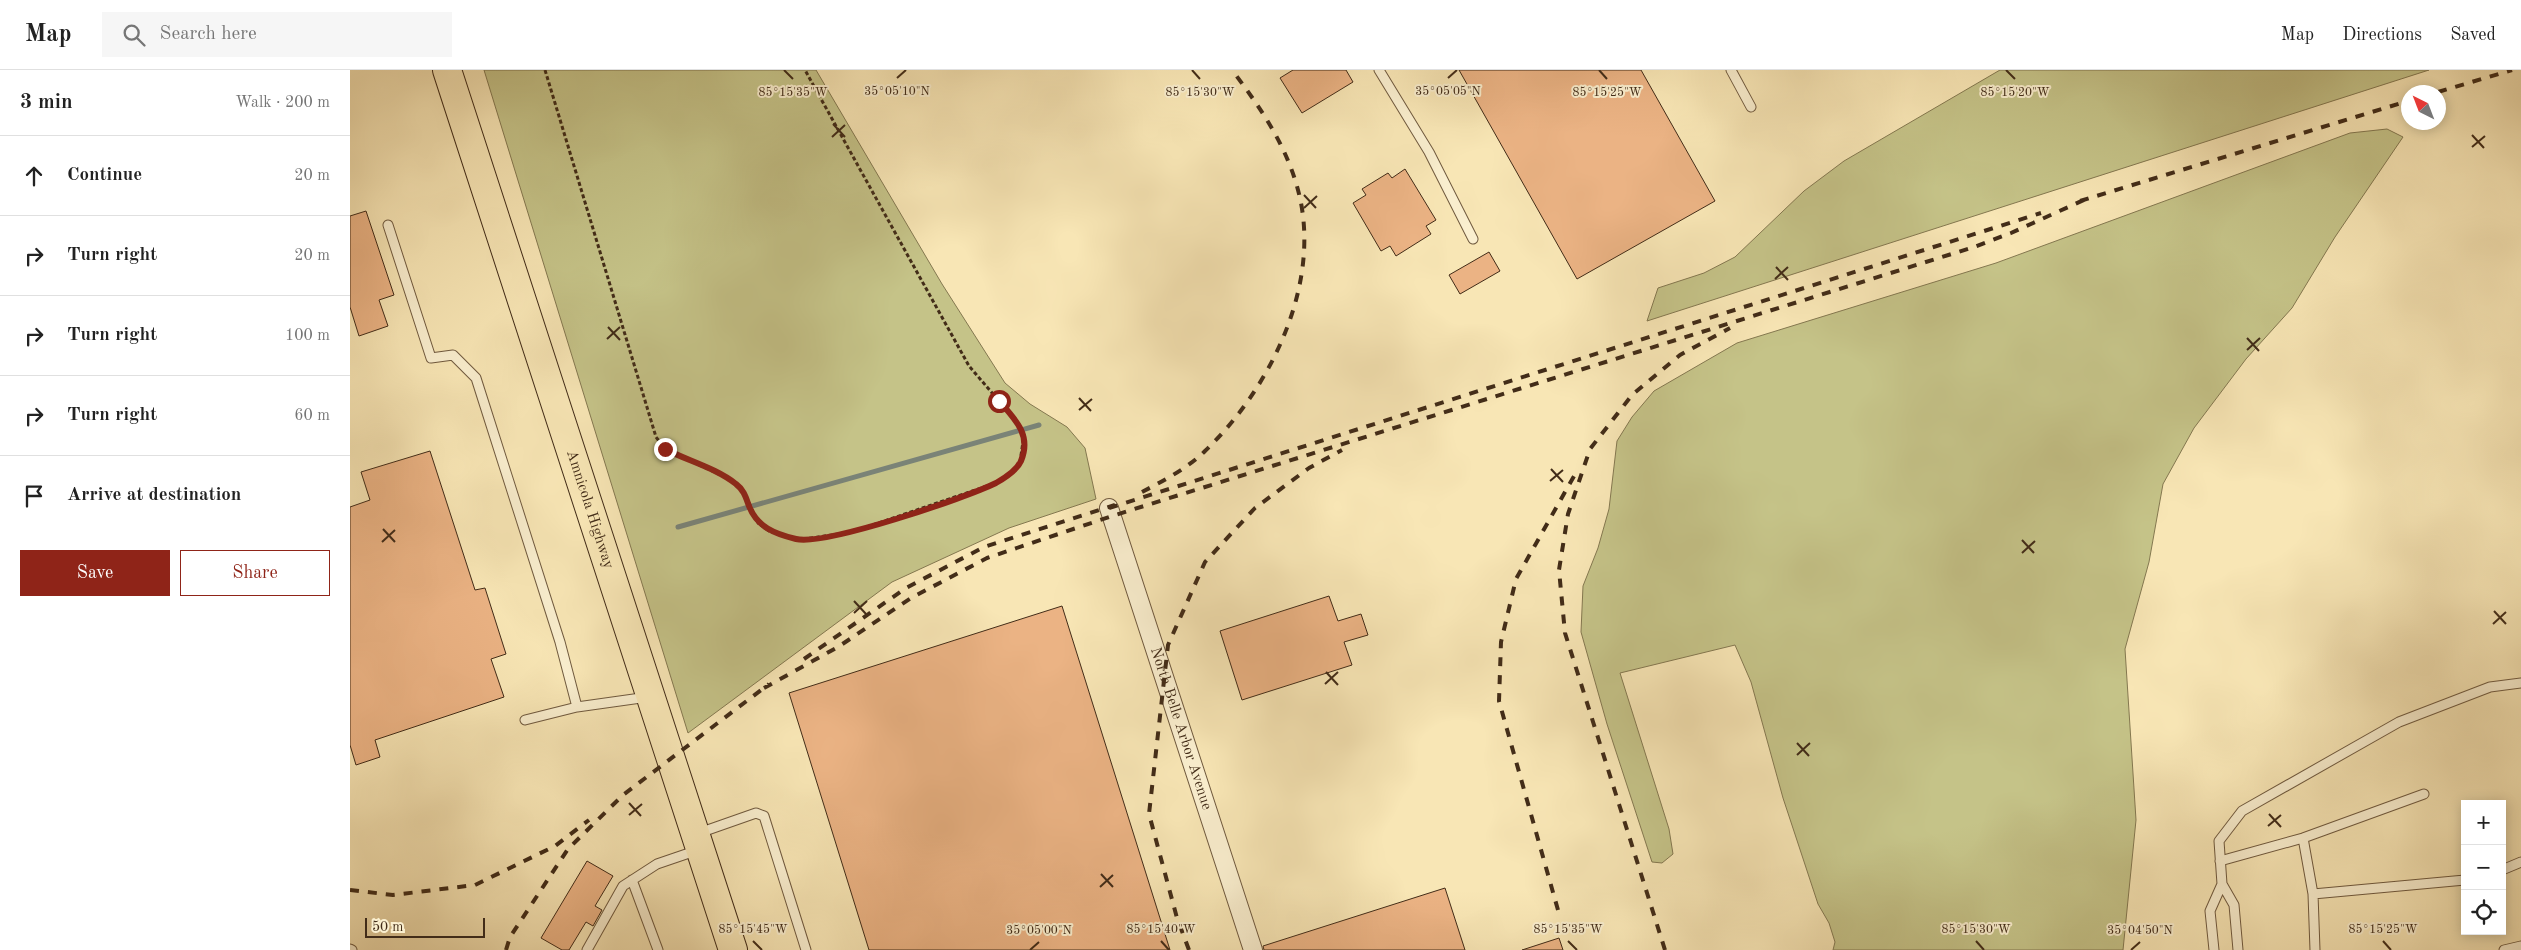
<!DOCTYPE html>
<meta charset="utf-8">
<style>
body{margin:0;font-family:"Old Standard TT",serif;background:#f6f6f6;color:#222}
.controls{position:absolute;right:15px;bottom:15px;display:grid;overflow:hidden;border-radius:0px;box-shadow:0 2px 12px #0003}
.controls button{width:45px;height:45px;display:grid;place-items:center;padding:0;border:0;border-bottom:1px solid #e0e0e0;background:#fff;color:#222;font:25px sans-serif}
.compass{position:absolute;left:2051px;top:15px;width:45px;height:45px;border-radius:50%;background:#fff;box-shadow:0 2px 12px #0003;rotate:318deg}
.scale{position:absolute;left:15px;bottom:12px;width:120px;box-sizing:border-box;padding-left:5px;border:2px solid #422c18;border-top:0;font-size:14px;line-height:18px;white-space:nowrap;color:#422c18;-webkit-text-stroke:4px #faefcf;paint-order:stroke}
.stop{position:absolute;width:15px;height:15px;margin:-11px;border:4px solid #8f2418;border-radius:50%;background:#fff}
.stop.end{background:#8f2418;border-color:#fff;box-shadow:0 1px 5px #0008}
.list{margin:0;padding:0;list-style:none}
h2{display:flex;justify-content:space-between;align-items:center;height:65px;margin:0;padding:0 20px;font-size:21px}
h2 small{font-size:16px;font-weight:400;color:#767676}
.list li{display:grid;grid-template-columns:32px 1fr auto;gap:15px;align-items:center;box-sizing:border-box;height:80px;padding:0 20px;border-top:1px solid #e0e0e0}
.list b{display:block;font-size:19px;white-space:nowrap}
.list em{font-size:16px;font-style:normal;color:#767676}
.actions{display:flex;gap:10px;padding:15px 20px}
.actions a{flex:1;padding:11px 0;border:1px solid #8f2418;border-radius:0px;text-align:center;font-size:18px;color:#8f2418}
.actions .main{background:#8f2418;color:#fff}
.icon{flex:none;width:28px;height:28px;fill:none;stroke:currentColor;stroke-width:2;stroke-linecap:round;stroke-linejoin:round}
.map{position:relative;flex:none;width:2171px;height:880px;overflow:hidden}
header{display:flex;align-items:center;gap:30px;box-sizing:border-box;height:70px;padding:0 25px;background:#fff;border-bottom:1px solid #e0e0e0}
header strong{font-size:24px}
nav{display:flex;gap:28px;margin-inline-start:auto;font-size:18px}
.search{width:350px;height:45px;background:#f6f6f6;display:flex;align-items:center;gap:12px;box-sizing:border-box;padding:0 18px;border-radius:0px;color:#767676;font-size:19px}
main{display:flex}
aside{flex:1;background:#fff}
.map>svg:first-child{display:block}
</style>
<header>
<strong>Map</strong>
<div class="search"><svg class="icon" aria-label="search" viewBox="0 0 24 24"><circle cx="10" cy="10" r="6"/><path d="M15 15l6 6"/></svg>Search here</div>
<nav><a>Map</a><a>Directions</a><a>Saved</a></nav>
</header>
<main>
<aside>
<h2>3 min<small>Walk · 200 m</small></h2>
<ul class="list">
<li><svg class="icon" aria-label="ahead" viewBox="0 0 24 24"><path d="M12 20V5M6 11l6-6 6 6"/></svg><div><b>Continue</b></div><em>20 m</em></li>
<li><svg class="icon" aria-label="right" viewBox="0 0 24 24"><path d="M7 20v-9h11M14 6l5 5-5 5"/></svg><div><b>Turn right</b></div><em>20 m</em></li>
<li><svg class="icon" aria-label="right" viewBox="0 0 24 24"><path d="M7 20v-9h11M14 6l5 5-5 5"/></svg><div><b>Turn right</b></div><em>100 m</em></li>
<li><svg class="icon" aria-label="right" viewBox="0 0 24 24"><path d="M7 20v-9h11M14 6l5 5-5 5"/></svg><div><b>Turn right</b></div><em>60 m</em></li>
<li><svg class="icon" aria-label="arrive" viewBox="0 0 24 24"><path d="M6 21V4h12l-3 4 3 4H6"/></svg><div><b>Arrive at destination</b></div></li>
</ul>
<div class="actions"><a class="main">Save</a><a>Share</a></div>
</aside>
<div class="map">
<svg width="2171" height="880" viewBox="0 0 2171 880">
<rect width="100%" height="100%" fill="#f8e6b5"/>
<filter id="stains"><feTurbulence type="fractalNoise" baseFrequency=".004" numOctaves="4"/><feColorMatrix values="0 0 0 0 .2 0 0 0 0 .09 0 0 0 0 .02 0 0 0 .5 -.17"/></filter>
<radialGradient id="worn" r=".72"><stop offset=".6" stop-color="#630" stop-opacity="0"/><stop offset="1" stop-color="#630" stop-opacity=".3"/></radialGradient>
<path fill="#c5c388" stroke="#847850" d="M134,0h332l126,214 63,99 25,21 37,23 18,21 11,51 -87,29 -117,54 -204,151z
M1650,0h429l-782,251 11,-33 46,-15 31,-16 69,-66 40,-30z
M2037,59l16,8 -68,100 -43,71 -46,51 -52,69 -31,56 -14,78 -24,87 11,171 -13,130h-290l2,-8 -6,-19 -11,-19 -35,-106 -32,-116 -16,-37 -115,28 49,156 4,25 -11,9 -10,-1 -45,-138 -26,-92 2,-46 15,-38 11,-39 8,-68 15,-24 22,-26 83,-48 259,-80 354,-130z"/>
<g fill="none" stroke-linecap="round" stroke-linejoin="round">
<path stroke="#7a8377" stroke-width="5" d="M328,457l361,-102"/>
</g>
<path fill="#ebb384" stroke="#422c18" d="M943,0h53l7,12 -51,31 -22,-35z
M1109,0h182l74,131 -138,78z
M1055,99l31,51 -10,6 5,8 -35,22 -6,-10 -9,5 -28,-48 13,-8 -4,-6 26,-16 4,5z
M16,141l28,84 -15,5 9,26 -29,10 -9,-29v-91z
M1139,182l11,19 -40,23 -11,-19z
M80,381l45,139 10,-2 21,66 -15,5 13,38 -129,43 5,17 -24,8 -6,-20v-238l20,-7 -9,-28z
M979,526l9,25 23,-7 7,21 -24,7 8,23 -110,35 -22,-69z
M712,536l108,344h-301l-80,-257z
M237,791l26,15 -18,30 7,4 -9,16 -7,-4 -17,28h-7l-21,-12z
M1095,818l20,62h-201l-1,-4z
M1209,868l4,12h-41z"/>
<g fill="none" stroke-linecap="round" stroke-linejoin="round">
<g stroke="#705a3f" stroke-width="11">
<path id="lane" d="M1029,0l50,82 44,87
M1381,0l20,37
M38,155l43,133 22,-3 23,23 84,264 17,65 71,-10
M175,650l52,-13
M349,763l57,-20 8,3 42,134
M1953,768l10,56
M1870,791l83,-23 121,-44
M2152,800l19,-8
M282,810l26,70
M0,879l2,1
M237,880l36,-64 34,-22 41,-14
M1864,880l-4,-39 12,-27
M1888,880l-4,-45 -12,-21 -3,-43 23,-30 157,-89 91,-35 31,-4
M1965,880l-2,-56 152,-14
M2154,880l17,-4"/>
</g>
<g stroke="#705a3f" stroke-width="20">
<g id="street">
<path id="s1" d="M759,438l144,442"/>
</g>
</g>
<g stroke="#422c18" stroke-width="30">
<g id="primary">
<path id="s2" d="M97,0l286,880"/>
</g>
</g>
<path stroke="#422c18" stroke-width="3" stroke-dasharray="4 2.5" stroke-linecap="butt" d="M195,0l111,367 9,12 58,27 14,8 7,8 14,31 11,8 29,9 54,-8 144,-49 18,-13 6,-8 4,-27 -7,-13 -48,-56 -164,-296"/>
<use href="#lane" stroke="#faefcf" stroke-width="9"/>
<use href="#street" stroke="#faefcf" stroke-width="18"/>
<use href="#primary" stroke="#f8e6b5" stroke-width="28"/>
<path stroke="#422c18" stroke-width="4" stroke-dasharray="9 9" stroke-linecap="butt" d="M2088,22l74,-22
M1730,131l328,-100
M792,422c21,-11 46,-24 63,-41 63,-60 113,-159 96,-248 -10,-51 -38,-92 -69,-133
M759,438l932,-295
M454,589l102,-71 78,-41 131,-42
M414,618l74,-41 73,-49 76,-40 125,-42 862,-269 37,-14 75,-34
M0,820l43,5 82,-10 80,-39 34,-26
M1208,840l-59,-209 2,-59 15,-63 62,-110
M156,880l4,-13 58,-88 55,-54 146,-111
M839,880l-12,-32 -28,-104 19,-169 37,-83 50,-54 54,-40 33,-18
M1315,880l-100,-317 -6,-63 9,-56 22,-65 42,-54 48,-40 50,-27"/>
</g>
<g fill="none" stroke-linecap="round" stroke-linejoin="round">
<path stroke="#8f2418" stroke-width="6" d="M315,379c23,12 51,19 71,35 8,6 10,14 13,22 8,21 26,28 47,33 29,7 169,-41 200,-56 9,-5 21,-13 25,-22 11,-26 -6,-42 -22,-60"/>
</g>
<path fill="none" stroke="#422c18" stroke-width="2" d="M434,0l9,9M842,0l8,9M1249,0l8,9M1656,0l9,9M547,8l9,-8M1098,8l9,-8M483,54l12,13M2122,65l12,13M482,67l13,-12M2122,77l13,-11M954,125l12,13M954,138l13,-12M1426,197l12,13M1425,209l13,-12M258,257l12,13M1897,268l12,13M257,269l13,-12M1897,280l13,-12M729,328l12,13M729,340l13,-11M1201,399l12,13M1200,411l13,-11M33,459l12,13M1672,470l12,13M32,472l13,-12M1672,483l13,-12M504,531l12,13M2144,541l12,13M504,543l13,-12M2143,554l13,-12M976,602l12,13M975,614l13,-12M1447,673l12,13M1447,685l13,-12M279,733l12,13M1919,744l12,13M279,745l13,-11M1918,756l13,-11M751,804l12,13M750,817l13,-12M403,871l9,9M811,871l8,9M1218,871l9,9M1626,871l8,9M2033,871l8,9M680,880l9,-8M1781,880l9,-8"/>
<g text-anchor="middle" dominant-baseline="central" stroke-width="4" stroke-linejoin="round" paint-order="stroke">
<g font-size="15" fill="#422c18" stroke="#faefcf">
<text stroke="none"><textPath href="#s2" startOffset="462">Amnicola Highway</textPath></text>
<text stroke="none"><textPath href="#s1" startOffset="232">North Belle Arbor Avenue</textPath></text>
</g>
</g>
<g font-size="12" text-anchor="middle" fill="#422c18" stroke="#faefcf" stroke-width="4" stroke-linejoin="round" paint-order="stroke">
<text x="547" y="25">35°05'10"N</text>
<text x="1098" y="25">35°05'05"N</text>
<text x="443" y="26">85°15'35"W</text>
<text x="850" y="26">85°15'30"W</text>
<text x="1257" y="26">85°15'25"W</text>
<text x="1665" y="26">85°15'20"W</text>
<text x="403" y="863">85°15'45"W</text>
<text x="811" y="863">85°15'40"W</text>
<text x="1218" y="863">85°15'35"W</text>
<text x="1626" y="863">85°15'30"W</text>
<text x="2033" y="863">85°15'25"W</text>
<text x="689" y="864">35°05'00"N</text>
<text x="1790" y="864">35°04'50"N</text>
</g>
<rect width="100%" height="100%" filter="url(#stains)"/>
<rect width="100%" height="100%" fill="url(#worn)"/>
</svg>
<div class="controls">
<button>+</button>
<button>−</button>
<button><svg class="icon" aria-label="locate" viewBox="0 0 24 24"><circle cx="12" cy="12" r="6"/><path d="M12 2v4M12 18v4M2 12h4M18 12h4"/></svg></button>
</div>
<svg class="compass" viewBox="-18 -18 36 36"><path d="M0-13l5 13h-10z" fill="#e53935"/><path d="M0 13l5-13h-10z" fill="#767676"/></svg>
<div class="scale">50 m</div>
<div class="stop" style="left:649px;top:331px"></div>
<div class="stop end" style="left:315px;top:379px"></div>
</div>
</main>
